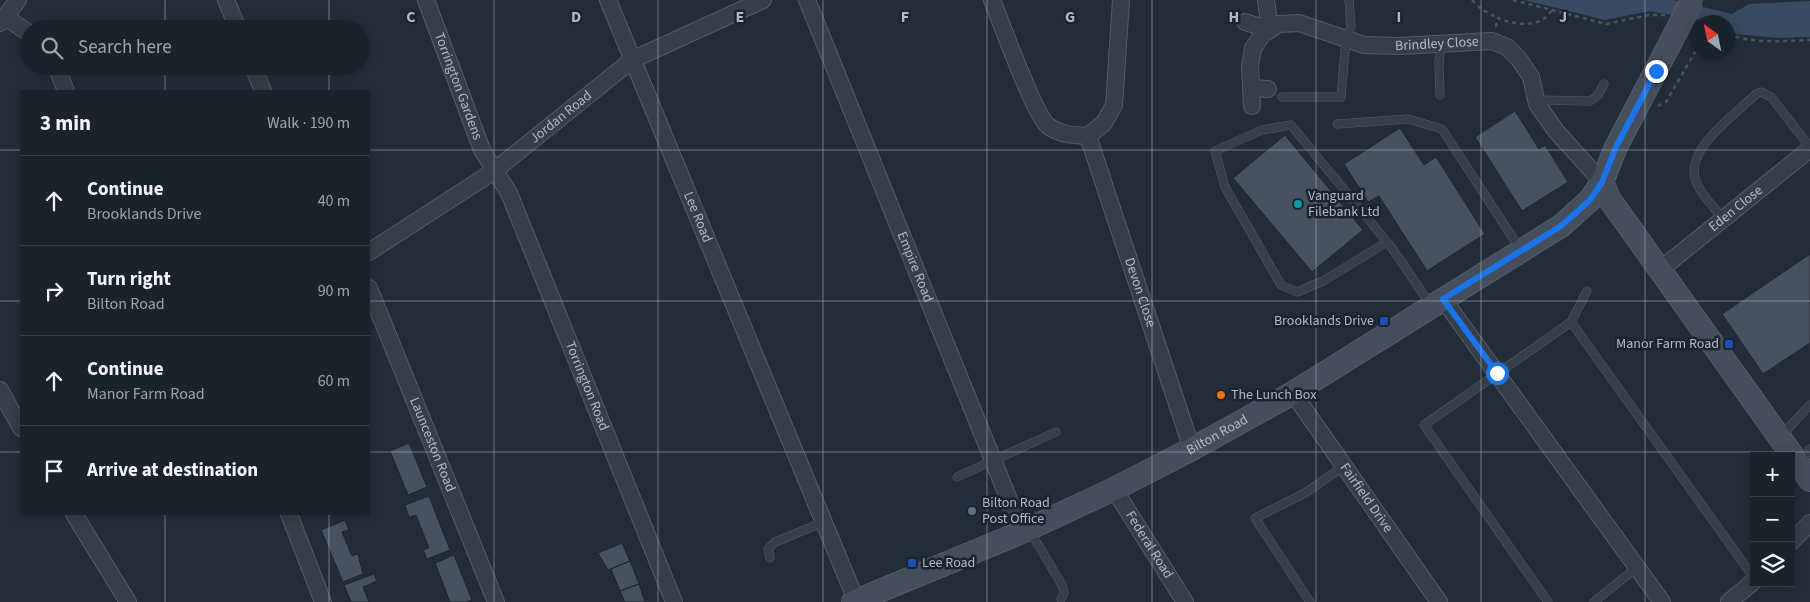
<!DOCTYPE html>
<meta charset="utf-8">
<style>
body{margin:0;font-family:"Source Sans 3",sans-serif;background:#272f37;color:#f1f3f6}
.controls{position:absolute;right:15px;bottom:15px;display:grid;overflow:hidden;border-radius:0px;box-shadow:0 2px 12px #0003}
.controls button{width:45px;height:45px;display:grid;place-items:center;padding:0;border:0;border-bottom:1px solid #383f47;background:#1a222b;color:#f1f3f6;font:25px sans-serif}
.compass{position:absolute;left:1690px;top:15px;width:45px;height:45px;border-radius:50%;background:#1a222b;box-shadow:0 2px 12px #0003;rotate:327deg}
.stop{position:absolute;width:15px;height:15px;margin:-11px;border:4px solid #1a73e8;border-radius:50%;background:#fff}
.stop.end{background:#1a73e8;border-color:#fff;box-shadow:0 1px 5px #0008}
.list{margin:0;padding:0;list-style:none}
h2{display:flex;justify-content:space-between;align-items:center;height:65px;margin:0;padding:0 20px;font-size:21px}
h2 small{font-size:16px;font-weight:400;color:#9fa4a9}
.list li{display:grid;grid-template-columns:32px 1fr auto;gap:15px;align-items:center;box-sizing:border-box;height:90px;padding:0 20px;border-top:1px solid #383f47}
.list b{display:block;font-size:19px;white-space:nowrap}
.list p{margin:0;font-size:16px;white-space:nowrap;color:#9fa4a9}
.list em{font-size:16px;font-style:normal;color:#9fa4a9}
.icon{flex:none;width:28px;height:28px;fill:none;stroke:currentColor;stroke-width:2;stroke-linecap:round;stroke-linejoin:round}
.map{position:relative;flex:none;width:1810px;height:602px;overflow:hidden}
.search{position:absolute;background:#1a222b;box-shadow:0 2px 12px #0003;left:20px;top:20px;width:350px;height:55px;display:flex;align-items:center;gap:12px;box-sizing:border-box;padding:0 18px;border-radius:28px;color:#9fa4a9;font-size:19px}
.panel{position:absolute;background:#1a222b;box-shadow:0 2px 12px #0003;left:20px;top:90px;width:350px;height:425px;border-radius:0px}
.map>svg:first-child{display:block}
</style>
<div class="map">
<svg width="1810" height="602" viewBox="0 0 1810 602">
<rect width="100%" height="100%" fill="#232d39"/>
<path fill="#394a62" d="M1524,0h150l58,14 17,-10 61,-3v36l-30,1 -44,-4 -8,-8v-4h-17l-61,-11 -45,9z"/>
<path fill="#465260" stroke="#1d2530" d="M1515,111l24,38 6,-4 23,37 -46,29 -47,-74z
M1400,128l24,37 12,-8 49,77 -58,37 -48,-75 -11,6 -24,-38z
M1285,135l78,95 -51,42 -79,-94z
M1810,254v89l-47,31 -41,-60z
M409,443l18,44 -19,8 -18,-44z
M429,496l21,54 -23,9 -4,-9 6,-2 -13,-33 -7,2 -4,-12z
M345,520l4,10 -7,2 10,24 6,-2 5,20 -20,8 -22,-52z
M622,543l8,18 -22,9 -10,-17z
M454,555l18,45 -6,2h-16l-15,-39z
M630,561l9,23 -19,7 -9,-22z
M374,574l3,7 -14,6 6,15h-18l-7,-17z
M639,584l6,18h-20l-5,-11z"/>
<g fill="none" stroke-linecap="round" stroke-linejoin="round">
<g stroke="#545c67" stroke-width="9">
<path id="lane" d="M1440,95l-1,-34 3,-17
M1282,97h59l5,-59 5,-11 -2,-27
M1536,100l54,1 8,-6 6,-11
M1337,124l71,-5 34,10 78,120
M1723,219c-9,-12 -24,-26 -28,-41 -8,-31 41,-64 61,-84l5,-2 10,5 39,50
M1387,242l-64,39 -26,11 -16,-7 -56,-98 -10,-36 47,-21 29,-5 96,117 5,6 38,56
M1571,322l16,-31
M1781,436l29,-31
M1800,462l10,-13
M957,477l99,-45
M1030,531l32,54 2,8 -3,6
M770,558l-2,-9 7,-7 49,-20
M1310,602l-55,-84 50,-25 39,-27
M1548,602l-124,-177 147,-103 183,256
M1594,602l43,-35"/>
</g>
<g stroke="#545c67" stroke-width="18">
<g id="street">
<path d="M226,0l12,29"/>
<path id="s1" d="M426,0l56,150 27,43 165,409"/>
<path id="s2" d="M608,0l248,600"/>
<path id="s3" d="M807,0l215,532"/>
<path d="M992,0c9,22 42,114 56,126 13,9 25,9 40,10l16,-13 10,-18 7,-105"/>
<path d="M5,17l24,16"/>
<path d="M1245,22l25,8 -4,-30"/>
<path d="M0,23l18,-23"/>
<path d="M56,66l10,25"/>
<path d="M253,66l10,25"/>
<path d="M1251,88l17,1"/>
<path id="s4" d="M1252,106l-2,-40 3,-18 11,-15 15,-9 20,-1 65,22 35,1 93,-5 15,6 12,12 12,18 6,27 19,27 46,51"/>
<path id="s5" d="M1088,136l104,313"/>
<path id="s6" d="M369,252l125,-81 138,-111 131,-60"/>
<path id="s7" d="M1661,269l149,-120"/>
<path id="s8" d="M369,288l127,314"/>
<path d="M1443,299l219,303"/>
<path d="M0,390l21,38"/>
<path id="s9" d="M1293,393l146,209"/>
<path id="s10" d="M1114,489l71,113"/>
<path d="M74,514l54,88"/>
<path d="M289,514l34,88"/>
<path d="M1791,542l19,-19"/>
<path d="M1729,602l25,-21"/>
</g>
</g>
<g stroke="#545c67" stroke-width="24">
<g id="secondary">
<path d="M1602,182l8,18 200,280"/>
<path id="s11" d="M853,602l169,-70 92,-43 78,-40 101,-56 268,-167 29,-26 12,-18 14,-35 59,-113"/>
</g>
</g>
<path stroke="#445759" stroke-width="2.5" stroke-dasharray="4 4" stroke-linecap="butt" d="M1472,0l9,9 17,9
M1513,0l93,24 43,-9h16
M1496,27l2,-9c17,7 45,11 54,-9
M1728,34c24,10 56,7 82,6
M1658,106l8,-4 32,-55"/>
<use href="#lane" stroke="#363e49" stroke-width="8"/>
<use href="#street" stroke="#363e49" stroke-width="16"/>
<use href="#secondary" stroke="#444e5c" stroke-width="22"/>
<g stroke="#545c67" stroke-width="24" stroke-linecap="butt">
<path id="secondary-bridge" d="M1675,34l17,-34"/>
</g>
<use href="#secondary-bridge" stroke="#444e5c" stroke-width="22"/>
</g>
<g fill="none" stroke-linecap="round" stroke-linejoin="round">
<path stroke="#1a73e8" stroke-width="6" d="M1497,373l-54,-74 118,-73 29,-26 12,-18 14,-35 40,-76"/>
</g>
<path fill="none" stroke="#b1b9c5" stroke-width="1" stroke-opacity="0.55" d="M165,0v29M329,0v29M494,0v602M658,0v602M823,0v602M987,0v602M1152,0v602M1316,0v602M1481,0v602M1645,0v602M165,66v25M329,66v25M0,150h21M369,150h1441M0,301h21M369,301h1441M0,452h21M369,452h1441M165,514v88M329,514v88"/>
<circle fill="#0f9aa8" stroke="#1c232e" stroke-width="2" cx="1298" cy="204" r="5"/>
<g fill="#1a4fb4" stroke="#1c232e" stroke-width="2">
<rect x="1379" y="316" width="10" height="10" rx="2.5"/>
<rect x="1724" y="339" width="10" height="10" rx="2.5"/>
<rect x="907" y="558" width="10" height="10" rx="2.5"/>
</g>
<circle fill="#e8710a" stroke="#1c232e" stroke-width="2" cx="1221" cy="395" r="5"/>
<circle fill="#5c6f8a" stroke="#1c232e" stroke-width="2" cx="972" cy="511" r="5"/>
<g text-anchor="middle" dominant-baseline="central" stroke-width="5" stroke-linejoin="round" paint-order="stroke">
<g font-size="14" fill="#b1b9c5" stroke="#1c232e">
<text stroke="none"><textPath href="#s4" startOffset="256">Brindley Close</textPath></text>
<text stroke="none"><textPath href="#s1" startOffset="92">Torrington Gardens</textPath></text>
<text stroke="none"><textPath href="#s6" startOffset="235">Jordan Road</textPath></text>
<text stroke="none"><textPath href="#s7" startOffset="96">Eden Close</textPath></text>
<text stroke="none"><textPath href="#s2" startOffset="235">Lee Road</textPath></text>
<text stroke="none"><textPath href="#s3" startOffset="288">Empire Road</textPath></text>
<text stroke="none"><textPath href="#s5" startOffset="165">Devon Close</textPath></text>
<text stroke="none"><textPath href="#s1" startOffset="419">Torrington Road</textPath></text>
<text stroke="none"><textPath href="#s11" startOffset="401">Bilton Road</textPath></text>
<text stroke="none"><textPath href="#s8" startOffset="169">Launceston Road</textPath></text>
<text stroke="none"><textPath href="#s9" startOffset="128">Fairfield Drive</textPath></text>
<text stroke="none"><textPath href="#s10" startOffset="66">Federal Road</textPath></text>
</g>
<g font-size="14" fill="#b1b9c5" stroke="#1c232e" text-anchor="start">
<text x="1308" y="196">Vanguard<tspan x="1308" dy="16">Filebank Ltd</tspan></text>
<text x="1374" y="321" text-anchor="end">Brooklands Drive</text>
<text x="1719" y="344" text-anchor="end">Manor Farm Road</text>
<text x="1231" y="395">The Lunch Box</text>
<text x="982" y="503">Bilton Road<tspan x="982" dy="16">Post Office</tspan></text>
<text x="922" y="563">Lee Road</text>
</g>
</g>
<g font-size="16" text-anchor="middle" font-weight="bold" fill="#b1b9c5" stroke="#1c232e" stroke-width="5" stroke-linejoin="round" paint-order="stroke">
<text x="411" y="22">C</text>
<text x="576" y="22">D</text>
<text x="740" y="22">E</text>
<text x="905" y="22">F</text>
<text x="1070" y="22">G</text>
<text x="1234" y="22">H</text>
<text x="1399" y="22">I</text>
<text x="1563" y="22">J</text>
</g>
</svg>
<div class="controls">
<button>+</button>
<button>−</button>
<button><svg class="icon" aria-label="layers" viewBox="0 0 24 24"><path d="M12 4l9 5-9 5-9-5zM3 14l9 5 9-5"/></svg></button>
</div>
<svg class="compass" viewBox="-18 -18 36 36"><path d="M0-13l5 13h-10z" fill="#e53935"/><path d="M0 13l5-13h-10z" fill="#9fa4a9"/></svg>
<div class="stop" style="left:1497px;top:373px"></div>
<div class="stop end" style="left:1656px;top:71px"></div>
<div class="search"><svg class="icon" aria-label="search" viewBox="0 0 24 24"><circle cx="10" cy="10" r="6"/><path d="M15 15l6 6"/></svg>Search here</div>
<section class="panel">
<h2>3 min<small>Walk · 190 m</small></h2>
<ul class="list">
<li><svg class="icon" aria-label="ahead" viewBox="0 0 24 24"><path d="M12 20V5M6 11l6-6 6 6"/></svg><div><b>Continue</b><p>Brooklands Drive</p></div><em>40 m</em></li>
<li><svg class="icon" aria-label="right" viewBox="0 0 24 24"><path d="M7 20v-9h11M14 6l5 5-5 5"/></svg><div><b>Turn right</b><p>Bilton Road</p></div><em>90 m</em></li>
<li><svg class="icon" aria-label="ahead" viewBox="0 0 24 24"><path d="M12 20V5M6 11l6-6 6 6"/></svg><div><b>Continue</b><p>Manor Farm Road</p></div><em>60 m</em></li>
<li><svg class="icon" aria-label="arrive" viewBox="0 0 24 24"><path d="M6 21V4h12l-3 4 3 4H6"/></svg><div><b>Arrive at destination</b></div></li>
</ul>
</section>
</div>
